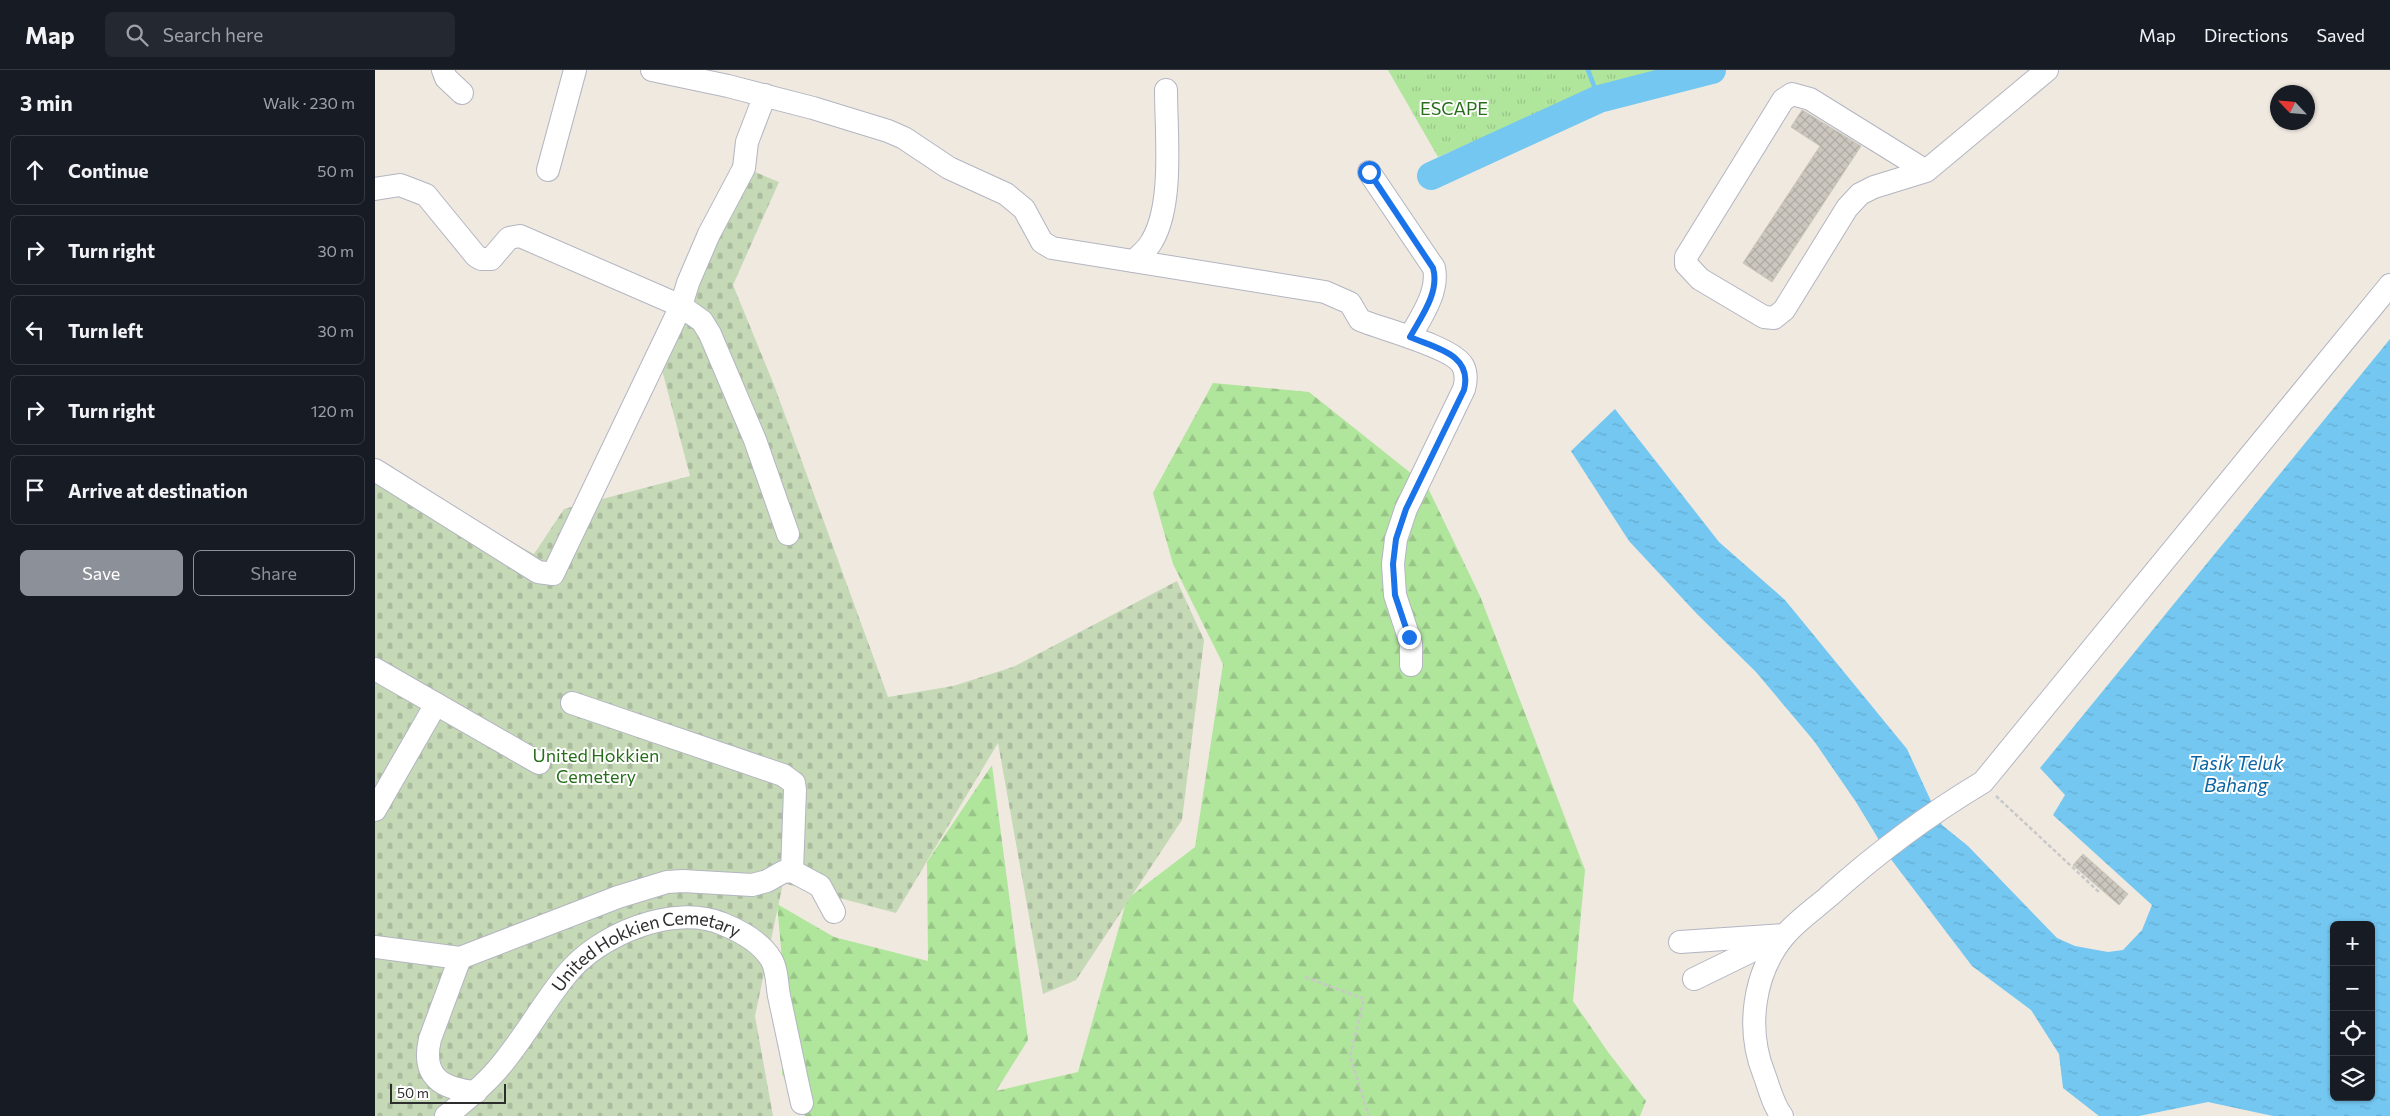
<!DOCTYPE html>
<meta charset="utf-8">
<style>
body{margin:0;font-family:Commissioner,sans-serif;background:#242831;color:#f1f3f6}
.controls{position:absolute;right:15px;bottom:15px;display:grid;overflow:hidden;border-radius:8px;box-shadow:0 1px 4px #0004}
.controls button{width:45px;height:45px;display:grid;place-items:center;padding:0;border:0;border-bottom:1px solid #363941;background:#171b24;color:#f1f3f6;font:25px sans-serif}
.compass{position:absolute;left:1895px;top:15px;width:45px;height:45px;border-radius:50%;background:#171b24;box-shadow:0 1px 4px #0004;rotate:296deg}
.scale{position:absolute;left:15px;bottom:12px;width:116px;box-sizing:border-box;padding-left:5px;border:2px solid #2d2d2d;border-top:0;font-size:14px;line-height:18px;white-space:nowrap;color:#2d2d2d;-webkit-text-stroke:4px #fff;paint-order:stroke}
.stop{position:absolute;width:15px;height:15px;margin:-11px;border:4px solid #1a73e8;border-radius:50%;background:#fff}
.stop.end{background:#1a73e8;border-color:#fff;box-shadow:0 1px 5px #0008}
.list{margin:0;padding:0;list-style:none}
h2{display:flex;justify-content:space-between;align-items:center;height:65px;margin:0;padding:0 20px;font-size:21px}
h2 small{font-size:16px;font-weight:400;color:#9ea1a6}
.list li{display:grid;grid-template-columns:32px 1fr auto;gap:15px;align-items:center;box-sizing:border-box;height:70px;margin:0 10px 10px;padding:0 10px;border:1px solid #363941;border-radius:8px}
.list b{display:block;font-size:19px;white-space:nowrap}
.list em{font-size:16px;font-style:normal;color:#9ea1a6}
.actions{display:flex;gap:10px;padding:15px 20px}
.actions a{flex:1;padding:11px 0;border:1px solid #8c9099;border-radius:8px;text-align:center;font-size:18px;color:#8c9099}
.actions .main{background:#8c9099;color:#fff}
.icon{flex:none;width:28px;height:28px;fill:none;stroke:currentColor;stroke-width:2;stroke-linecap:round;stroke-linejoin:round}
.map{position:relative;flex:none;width:2015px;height:1046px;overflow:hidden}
header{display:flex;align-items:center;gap:30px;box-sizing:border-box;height:70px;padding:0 25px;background:#171b24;border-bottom:1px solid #363941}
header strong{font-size:24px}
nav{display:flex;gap:28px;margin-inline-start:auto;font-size:18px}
.search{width:350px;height:45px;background:#242831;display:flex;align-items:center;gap:12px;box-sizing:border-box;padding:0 18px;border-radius:8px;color:#9ea1a6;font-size:19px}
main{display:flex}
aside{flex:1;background:#171b24}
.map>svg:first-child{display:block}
</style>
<header>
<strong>Map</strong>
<div class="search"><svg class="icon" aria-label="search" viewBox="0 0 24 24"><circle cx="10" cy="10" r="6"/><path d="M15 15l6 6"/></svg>Search here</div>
<nav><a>Map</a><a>Directions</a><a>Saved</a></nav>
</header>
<main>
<aside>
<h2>3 min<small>Walk · 230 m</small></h2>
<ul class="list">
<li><svg class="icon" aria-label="ahead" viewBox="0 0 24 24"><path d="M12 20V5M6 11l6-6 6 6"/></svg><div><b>Continue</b></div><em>50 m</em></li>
<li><svg class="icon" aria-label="right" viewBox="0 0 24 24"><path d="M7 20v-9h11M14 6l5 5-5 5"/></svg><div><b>Turn right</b></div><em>30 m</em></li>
<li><svg class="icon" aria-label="left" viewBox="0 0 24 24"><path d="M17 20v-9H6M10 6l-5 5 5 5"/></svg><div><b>Turn left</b></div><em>30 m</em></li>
<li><svg class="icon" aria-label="right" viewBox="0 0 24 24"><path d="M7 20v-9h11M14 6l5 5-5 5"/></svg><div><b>Turn right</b></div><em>120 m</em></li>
<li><svg class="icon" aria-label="arrive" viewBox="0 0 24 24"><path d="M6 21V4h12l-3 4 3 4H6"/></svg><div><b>Arrive at destination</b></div></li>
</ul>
<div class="actions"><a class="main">Save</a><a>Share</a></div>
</aside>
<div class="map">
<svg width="2015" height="1046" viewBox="0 0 2015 1046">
<defs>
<pattern id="forest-firs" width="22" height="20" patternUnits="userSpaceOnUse" patternTransform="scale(1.25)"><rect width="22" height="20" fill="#b0e59c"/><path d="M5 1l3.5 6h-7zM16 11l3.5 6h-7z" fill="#98c587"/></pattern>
<pattern id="cemetery-stones" width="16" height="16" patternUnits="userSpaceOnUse" patternTransform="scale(1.25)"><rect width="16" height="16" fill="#c5d9b7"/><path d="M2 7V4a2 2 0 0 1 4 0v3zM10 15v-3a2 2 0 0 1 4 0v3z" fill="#aabb9e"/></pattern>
<pattern id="park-tufts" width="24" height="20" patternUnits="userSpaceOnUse" patternTransform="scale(1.25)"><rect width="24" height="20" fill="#b0e59c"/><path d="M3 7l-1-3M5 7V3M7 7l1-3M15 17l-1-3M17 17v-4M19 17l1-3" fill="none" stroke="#98c587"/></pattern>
<pattern id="water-ripples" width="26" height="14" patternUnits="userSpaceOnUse" patternTransform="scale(1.25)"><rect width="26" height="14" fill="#73c7f1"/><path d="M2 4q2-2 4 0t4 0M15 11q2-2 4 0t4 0" fill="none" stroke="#64abcf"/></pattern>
<pattern id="building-cross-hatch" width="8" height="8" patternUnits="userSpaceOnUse" patternTransform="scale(1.25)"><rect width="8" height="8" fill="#cbc7be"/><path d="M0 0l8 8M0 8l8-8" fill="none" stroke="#afaba4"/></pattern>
</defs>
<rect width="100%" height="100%" fill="#efe9e0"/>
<path fill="url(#forest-firs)" d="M838,313l96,9 118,94 53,110 105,274 -12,131 35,51 38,49 -6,15h-835l-23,-42v-115l-5,-55 57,33 94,24 -1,-99 65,-97 36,275 -32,51 82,-19 49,-173 68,-52 28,-183 -50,-100 -20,-71z"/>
<path fill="url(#cemetery-stones)" d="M358,93l46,19 -46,103 41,100 114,312 65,-11 60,-19 164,-86 27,59 -22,180 -106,160 -33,14 -45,-251 -102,170 -113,-30 -28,133 18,100h-398v-648l159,86 30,-45 126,-33 -28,-106z"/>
<path fill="url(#park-tufts)" d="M1013,0h276l-55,13 -171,74z"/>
<path fill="url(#water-ripples)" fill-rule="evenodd" d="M2015,269v777h-117l-65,-14 -69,14h-40l-36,-28 -4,-34 -28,-44 -59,-44 -82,-108 -34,-56 -42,-61 -58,-69 -59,-58 -68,-73 -58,-90 44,-42 104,133 66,58 122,149 35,76 26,21 89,92 18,8 33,6 15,-2 19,-20 10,-25 -99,-90 12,-20 -25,-27zM1959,855h37v172h-37z"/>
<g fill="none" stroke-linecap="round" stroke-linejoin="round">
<path stroke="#73c7f1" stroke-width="4.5" d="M1213,0l11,29"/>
<path stroke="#73c7f1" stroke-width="28" d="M1056,106l168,-77 113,-29"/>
</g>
<path fill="url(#building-cross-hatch)" stroke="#cbc6b9" d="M1427,40l59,36 -89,136 -29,-19 77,-117 -29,-19z
M1708,784l45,40 -9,11 -46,-40z"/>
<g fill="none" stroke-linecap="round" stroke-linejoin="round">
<g stroke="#b3b5c1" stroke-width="24">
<g id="minor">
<path d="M68,0l3,8 16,15"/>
<path d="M277,0l76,16 85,22 75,23 16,7 45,30 57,26 18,15 18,33 10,6 273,44 25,11 10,17c21,9 94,27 103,46 4,8 3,16 1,23l-58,120 -10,30 -3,25 2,31 16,49v21"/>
<path d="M173,100l27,-100"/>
<path d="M1551,101l-116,-72 -18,-5 -9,6 -97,157v7l14,15 64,38 10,1 10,-8 63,-102 13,-14 14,-7 52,-16 121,-101"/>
<path d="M994,102l65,96c5,24 -13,49 -24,69"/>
<path d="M0,119l25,-4 26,10 50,61 5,3h10l18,-21 11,-2 161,70 21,15 8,13 45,106 33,94"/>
<path d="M759,191c6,-6 14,-12 18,-20 22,-37 14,-108 14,-151"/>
<path d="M0,400l163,102 15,2 128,-268 7,-23 21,-49 35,-66 3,-26 18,-47"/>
<path d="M0,599l164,94"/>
<path d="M197,633l211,72 11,8 1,7 -3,81"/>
<path d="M0,740l61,-106"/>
<path d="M1305,872l105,-7"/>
<path d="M0,877l85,11 158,-61 49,-15 16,-1 69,4 15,-4 16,-9 9,-1 28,15 14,26"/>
<path d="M85,888l-30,81c-9,38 12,50 46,53"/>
<path d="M1319,909l80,-39"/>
<path id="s1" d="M71,1046c18,-14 36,-29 51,-46 26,-30 44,-64 69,-95 32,-40 107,-72 157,-51 17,7 38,18 48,35 6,9 6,26 8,37 8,36 15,72 23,107"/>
<path d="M1407,1046c-9,-11 -13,-29 -18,-42 -18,-45 -11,-101 21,-139 12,-14 29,-26 43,-38 50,-45 98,-81 155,-115l407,-497"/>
</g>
</g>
<path stroke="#c8c8c8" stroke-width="2.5" stroke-dasharray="4 2.5" stroke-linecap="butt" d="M1621,726l104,97
M930,907l59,22 -14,57 19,60"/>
<use href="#minor" stroke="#fff" stroke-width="22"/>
</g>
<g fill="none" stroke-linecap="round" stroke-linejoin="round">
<path stroke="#1a73e8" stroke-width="6" d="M994,102l64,96c7,24 -12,49 -23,69 25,11 63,17 54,53l-58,119 -10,30 -3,25 2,31 14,42"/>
</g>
<g text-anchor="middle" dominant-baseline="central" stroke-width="4" stroke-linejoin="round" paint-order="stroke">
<g font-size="18" fill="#266e1a" stroke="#fff">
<text x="1079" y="38">ESCAPE</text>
<text x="221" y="685">United Hokkien<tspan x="221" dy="21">Cemetery</tspan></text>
</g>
<g font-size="18" fill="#2d2d2d" stroke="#fff">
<text stroke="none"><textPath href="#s1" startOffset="274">United Hokkien Cemetary</textPath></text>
</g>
<g font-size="19" font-style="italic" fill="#0c64a3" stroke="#fff">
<text x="1861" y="692">Tasik Teluk<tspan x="1861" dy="22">Bahang</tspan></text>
</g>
</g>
</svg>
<div class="controls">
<button>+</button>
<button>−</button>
<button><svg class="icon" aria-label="locate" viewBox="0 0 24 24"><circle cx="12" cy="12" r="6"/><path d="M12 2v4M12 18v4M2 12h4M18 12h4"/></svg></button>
<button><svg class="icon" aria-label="layers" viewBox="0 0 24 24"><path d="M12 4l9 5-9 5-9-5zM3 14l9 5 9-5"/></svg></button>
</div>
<svg class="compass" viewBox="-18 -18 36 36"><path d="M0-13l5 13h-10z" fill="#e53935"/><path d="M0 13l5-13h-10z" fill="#9ea1a6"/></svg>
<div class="scale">50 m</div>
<div class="stop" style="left:994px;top:102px"></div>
<div class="stop end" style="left:1034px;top:567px"></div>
</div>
</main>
